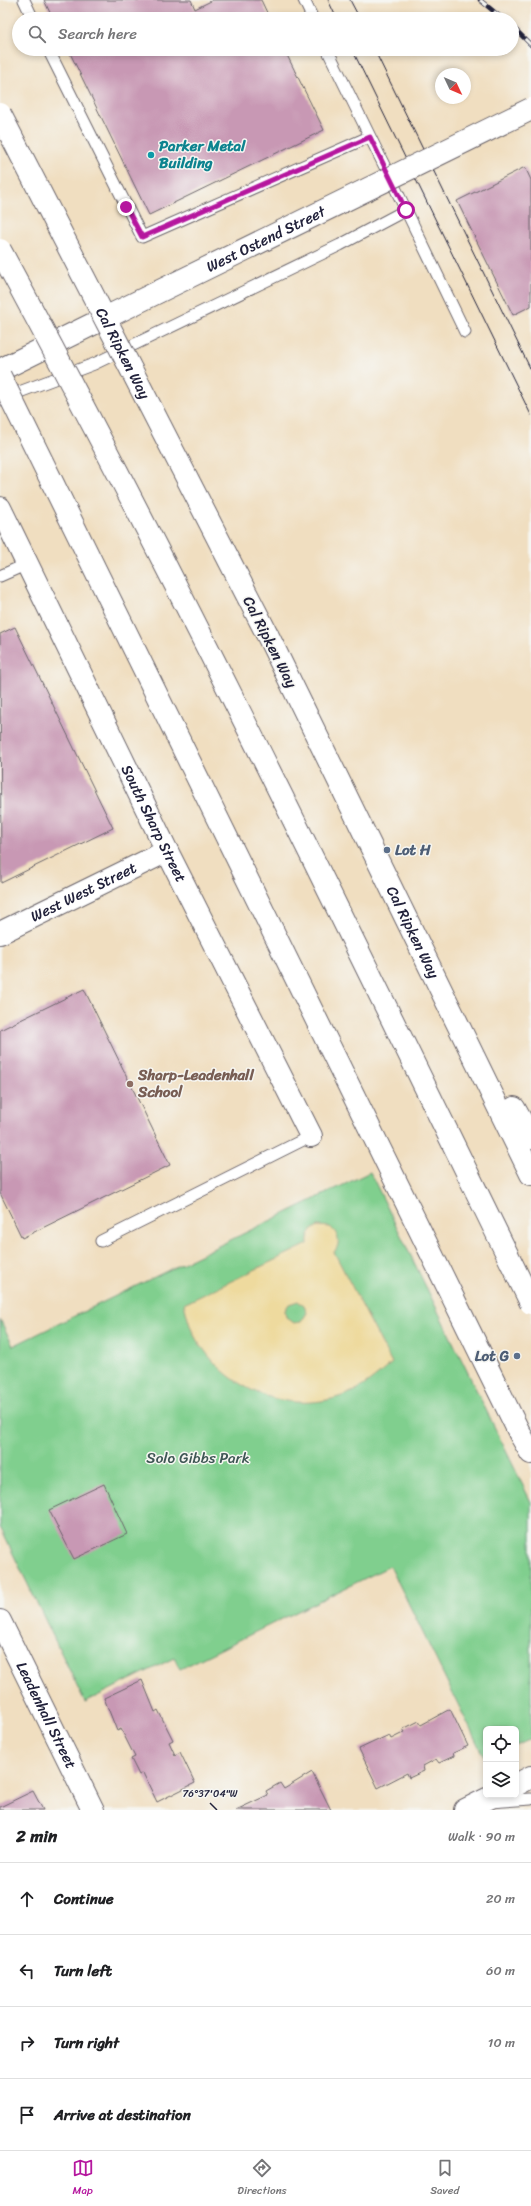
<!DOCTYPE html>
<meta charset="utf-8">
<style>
body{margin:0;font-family:Sriracha,sans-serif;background:#f6f6f6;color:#202124}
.controls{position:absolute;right:12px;bottom:12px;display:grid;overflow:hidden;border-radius:6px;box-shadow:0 2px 6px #0003}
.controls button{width:36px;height:36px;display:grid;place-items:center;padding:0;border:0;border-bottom:1px solid #e0e0e0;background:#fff;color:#202124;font:20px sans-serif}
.compass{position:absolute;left:435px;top:68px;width:36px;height:36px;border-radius:50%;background:#fff;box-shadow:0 2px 6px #0003;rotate:134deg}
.stop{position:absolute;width:12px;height:12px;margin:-9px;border:3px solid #b5179e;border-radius:50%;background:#fff}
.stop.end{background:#b5179e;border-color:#fff;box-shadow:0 1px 4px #0008}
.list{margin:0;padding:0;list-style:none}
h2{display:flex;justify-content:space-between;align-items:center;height:52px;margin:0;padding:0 16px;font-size:17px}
h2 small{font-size:13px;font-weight:400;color:#757577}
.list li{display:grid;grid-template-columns:26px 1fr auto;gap:12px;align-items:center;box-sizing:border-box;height:72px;padding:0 16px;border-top:1px solid #e0e0e0}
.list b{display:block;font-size:15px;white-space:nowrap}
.list em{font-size:13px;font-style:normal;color:#757577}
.icon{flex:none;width:22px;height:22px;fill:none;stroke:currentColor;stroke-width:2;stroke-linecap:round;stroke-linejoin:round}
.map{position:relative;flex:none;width:531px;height:1810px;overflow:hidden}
.search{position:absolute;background:#fff;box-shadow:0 2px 6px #0003;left:12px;right:12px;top:12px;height:44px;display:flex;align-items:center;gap:10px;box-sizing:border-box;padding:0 14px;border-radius:22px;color:#757577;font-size:15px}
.sheet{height:340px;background:#fff}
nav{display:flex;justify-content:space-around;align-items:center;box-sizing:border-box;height:56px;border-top:1px solid #e0e0e0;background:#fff;font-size:11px;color:#757577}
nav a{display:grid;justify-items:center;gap:2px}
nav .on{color:#b5179e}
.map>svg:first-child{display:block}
</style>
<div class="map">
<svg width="531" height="1810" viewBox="0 0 531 1810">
<rect width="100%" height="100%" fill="#f6f6f2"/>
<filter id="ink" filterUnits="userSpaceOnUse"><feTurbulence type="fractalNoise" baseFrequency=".025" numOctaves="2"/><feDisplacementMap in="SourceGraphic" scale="8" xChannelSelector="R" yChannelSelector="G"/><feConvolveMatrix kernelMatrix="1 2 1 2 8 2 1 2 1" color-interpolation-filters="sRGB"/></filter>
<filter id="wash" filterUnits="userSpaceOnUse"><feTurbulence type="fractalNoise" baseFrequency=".012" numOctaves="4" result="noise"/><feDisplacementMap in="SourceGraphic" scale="16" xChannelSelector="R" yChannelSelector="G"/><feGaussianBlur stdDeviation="0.9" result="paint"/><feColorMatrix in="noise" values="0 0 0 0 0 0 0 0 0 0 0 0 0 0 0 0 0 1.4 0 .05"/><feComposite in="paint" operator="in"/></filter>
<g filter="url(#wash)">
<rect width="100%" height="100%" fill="#f0dec0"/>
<path fill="#80cf8e" stroke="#517864" d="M370,1172l161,330v237l-15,7v-17h-30v32l-96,-195 -210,103 -6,-11 -89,44 -85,-175v-208l13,27z"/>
<path fill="#eeda9e" stroke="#887e6c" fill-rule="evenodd" d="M318,1226l12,1c9,7 11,17 4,25l58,111c-11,9 -24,21 -36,27 -52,26 -113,9 -148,-35 -4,-6 -11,-13 -14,-20 -5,-9 -7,-21 -10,-31l124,-60c-1,-8 2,-14 10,-18zM298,1301l6,5 3,7 -6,9 -7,1 -8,-6 -1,-7 4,-6z"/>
<g id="blocks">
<path fill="#c898b4" d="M44,0h147l4,9 18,-9h48l9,19h-217z
M68,49h216l40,81 -175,85z
M525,167l6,13v126l-18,9 -56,-114z
M15,627l98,201 -112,55 -1,-249z
M84,989l86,176 -148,73 -22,-45v-163z
M104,1484l23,50 -53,25 -25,-49z
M142,1680l13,32 3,-2 15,30 -4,2 6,13 5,-3 15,31 -38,19 -14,-29 -4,2 -8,-16 4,-2 -14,-28 -4,2 -13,-33z
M450,1709l18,37 -15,7 1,3 -15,7 -3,-4 -13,7 1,5 -15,7 -2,-5 -29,15 -19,-39 30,-14 2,4 14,-7 -2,-3 16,-8 2,4z
M312,1772l19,38h-95l32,-15 -2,-4 14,-8 4,6z
M33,1791l10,19h-43v-3z"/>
</g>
</g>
<g filter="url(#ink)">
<use href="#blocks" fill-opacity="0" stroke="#6a646a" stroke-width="1"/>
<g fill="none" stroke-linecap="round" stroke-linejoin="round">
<g stroke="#6a646a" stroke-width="13">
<path id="lane" d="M24,0l9,19
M304,0l9,19
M48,49l94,188 227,-100
M327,49l79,161
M6,397l88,-33 246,-119 66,-35 59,122
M0,576l27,-12
M101,1241l210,-105
M490,1802l41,-3"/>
</g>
<g stroke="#6a646a" stroke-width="24">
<g id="street">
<path d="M0,370l105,-52"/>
<path id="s1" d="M0,508l167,343 144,285"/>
<path id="s2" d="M0,933l167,-82"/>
<path id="s3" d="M0,1621l93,189"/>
</g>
</g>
<g stroke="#6a646a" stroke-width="24">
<path id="secondary" d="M516,1785l15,-8
M465,1810l30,-15"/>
</g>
<g stroke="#6a646a" stroke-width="24">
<g id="highway">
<path id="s4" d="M267,634l264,540"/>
<path d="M514,1108l17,30"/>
<path d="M520,1434l11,19"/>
</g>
</g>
<use href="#lane" stroke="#fff" stroke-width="11"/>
<use href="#street" stroke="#fff" stroke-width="22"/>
<use href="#secondary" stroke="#fff" stroke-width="22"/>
<use href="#highway" stroke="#fff" stroke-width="22"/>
<path stroke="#22223b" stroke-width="1" d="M328,0l9,19
M350,0l10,19
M352,49l179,366
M374,49l157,321"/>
<g stroke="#22223b" stroke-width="4.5">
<path id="rail" d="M480,0l23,19
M512,26l19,19"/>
</g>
<use href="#rail" stroke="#f6f6f2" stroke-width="3" stroke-dasharray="9" stroke-linecap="butt"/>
<g stroke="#6a646a" stroke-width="24" stroke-linecap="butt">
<g id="street-bridge">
<path id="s5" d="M105,318l426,-209"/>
</g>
</g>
<g stroke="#6a646a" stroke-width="24" stroke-linecap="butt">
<g id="highway-bridge">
<path id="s6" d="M0,114l267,520"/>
<path d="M0,250c187,346 358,700 531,1053"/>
<path d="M0,376l520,1058"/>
</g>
</g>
<use href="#street-bridge" stroke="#fff" stroke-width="22"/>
<use href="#highway-bridge" stroke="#fff" stroke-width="22"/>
</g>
</g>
<g fill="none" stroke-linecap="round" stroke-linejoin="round" filter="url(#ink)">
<path stroke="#b5179e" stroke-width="5" d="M126,207l16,30 228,-100 36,73"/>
</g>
<path fill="none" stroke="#22223b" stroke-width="1.5" d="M210,1803l7,7"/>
<circle fill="#0f9aa8" stroke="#f6f6f2" stroke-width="1.5" cx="151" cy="155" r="4"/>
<g fill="#5c6f8a" stroke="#f6f6f2" stroke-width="1.5">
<circle cx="387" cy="850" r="4"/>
<circle cx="517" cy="1356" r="4"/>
</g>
<circle fill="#8d6e63" stroke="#f6f6f2" stroke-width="1.5" cx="130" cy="1084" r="4"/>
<g text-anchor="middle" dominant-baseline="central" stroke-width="3" stroke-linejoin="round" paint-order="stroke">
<g font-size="15" font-weight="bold" fill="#0d838f" stroke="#f6f6f2" text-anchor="start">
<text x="159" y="146">Parker Metal<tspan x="159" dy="17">Building</tspan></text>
</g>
<g font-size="15" fill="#22223b" stroke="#f6f6f2">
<text stroke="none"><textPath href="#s5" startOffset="179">West Ostend Street</textPath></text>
<text stroke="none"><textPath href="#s6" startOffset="269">Cal Ripken Way</textPath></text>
<text transform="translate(270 642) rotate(63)">Cal Ripken Way</text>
<text stroke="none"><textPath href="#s1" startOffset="351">South Sharp Street</textPath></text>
<text stroke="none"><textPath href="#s2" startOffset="93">West West Street</textPath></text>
<text stroke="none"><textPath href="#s4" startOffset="332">Cal Ripken Way</textPath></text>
<text stroke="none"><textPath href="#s3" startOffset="105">Leadenhall Street</textPath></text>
</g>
<g font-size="15" font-weight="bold" fill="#4e5e75" stroke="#f6f6f2" text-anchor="start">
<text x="395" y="850">Lot H</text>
<text x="509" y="1356" text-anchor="end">Lot G</text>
</g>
<g font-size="15" font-weight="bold" fill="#785e54" stroke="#f6f6f2" text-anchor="start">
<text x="138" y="1075">Sharp-Leadenhall<tspan x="138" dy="17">School</tspan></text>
</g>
<g font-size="15" fill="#3e5654" stroke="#f6f6f2">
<text x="198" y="1458">Solo Gibbs Park</text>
</g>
</g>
<g font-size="10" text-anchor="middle" fill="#22223b" stroke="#f6f6f2" stroke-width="3" stroke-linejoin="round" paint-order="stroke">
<text x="210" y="1797">76°37'04"W</text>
</g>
</svg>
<div class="controls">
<button><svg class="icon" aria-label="locate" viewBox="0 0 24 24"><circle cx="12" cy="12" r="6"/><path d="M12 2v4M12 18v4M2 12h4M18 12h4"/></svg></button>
<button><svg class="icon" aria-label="layers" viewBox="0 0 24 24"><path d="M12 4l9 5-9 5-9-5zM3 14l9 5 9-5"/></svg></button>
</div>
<svg class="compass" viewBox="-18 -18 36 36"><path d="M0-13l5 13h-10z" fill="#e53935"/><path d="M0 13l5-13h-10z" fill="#757577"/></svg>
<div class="stop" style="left:406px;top:210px"></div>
<div class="stop end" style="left:126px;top:207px"></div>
<div class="search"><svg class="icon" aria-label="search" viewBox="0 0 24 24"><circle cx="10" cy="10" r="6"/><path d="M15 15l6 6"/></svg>Search here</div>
</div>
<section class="sheet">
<h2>2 min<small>Walk · 90 m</small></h2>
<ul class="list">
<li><svg class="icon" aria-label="ahead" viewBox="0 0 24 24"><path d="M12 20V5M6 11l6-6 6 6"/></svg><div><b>Continue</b></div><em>20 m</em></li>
<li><svg class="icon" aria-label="left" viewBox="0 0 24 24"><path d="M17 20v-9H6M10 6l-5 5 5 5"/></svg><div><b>Turn left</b></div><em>60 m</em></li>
<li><svg class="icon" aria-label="right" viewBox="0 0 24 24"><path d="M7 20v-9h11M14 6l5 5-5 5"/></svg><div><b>Turn right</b></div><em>10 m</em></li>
<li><svg class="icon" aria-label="arrive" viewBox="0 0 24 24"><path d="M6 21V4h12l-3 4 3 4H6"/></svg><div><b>Arrive at destination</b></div></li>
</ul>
</section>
<nav>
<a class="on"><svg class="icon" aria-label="map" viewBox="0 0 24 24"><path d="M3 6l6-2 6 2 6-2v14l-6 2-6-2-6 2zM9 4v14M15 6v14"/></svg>Map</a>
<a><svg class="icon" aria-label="directions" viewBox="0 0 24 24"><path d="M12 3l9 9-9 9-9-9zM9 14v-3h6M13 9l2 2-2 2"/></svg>Directions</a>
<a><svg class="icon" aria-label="saved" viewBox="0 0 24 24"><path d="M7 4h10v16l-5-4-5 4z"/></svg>Saved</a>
</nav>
